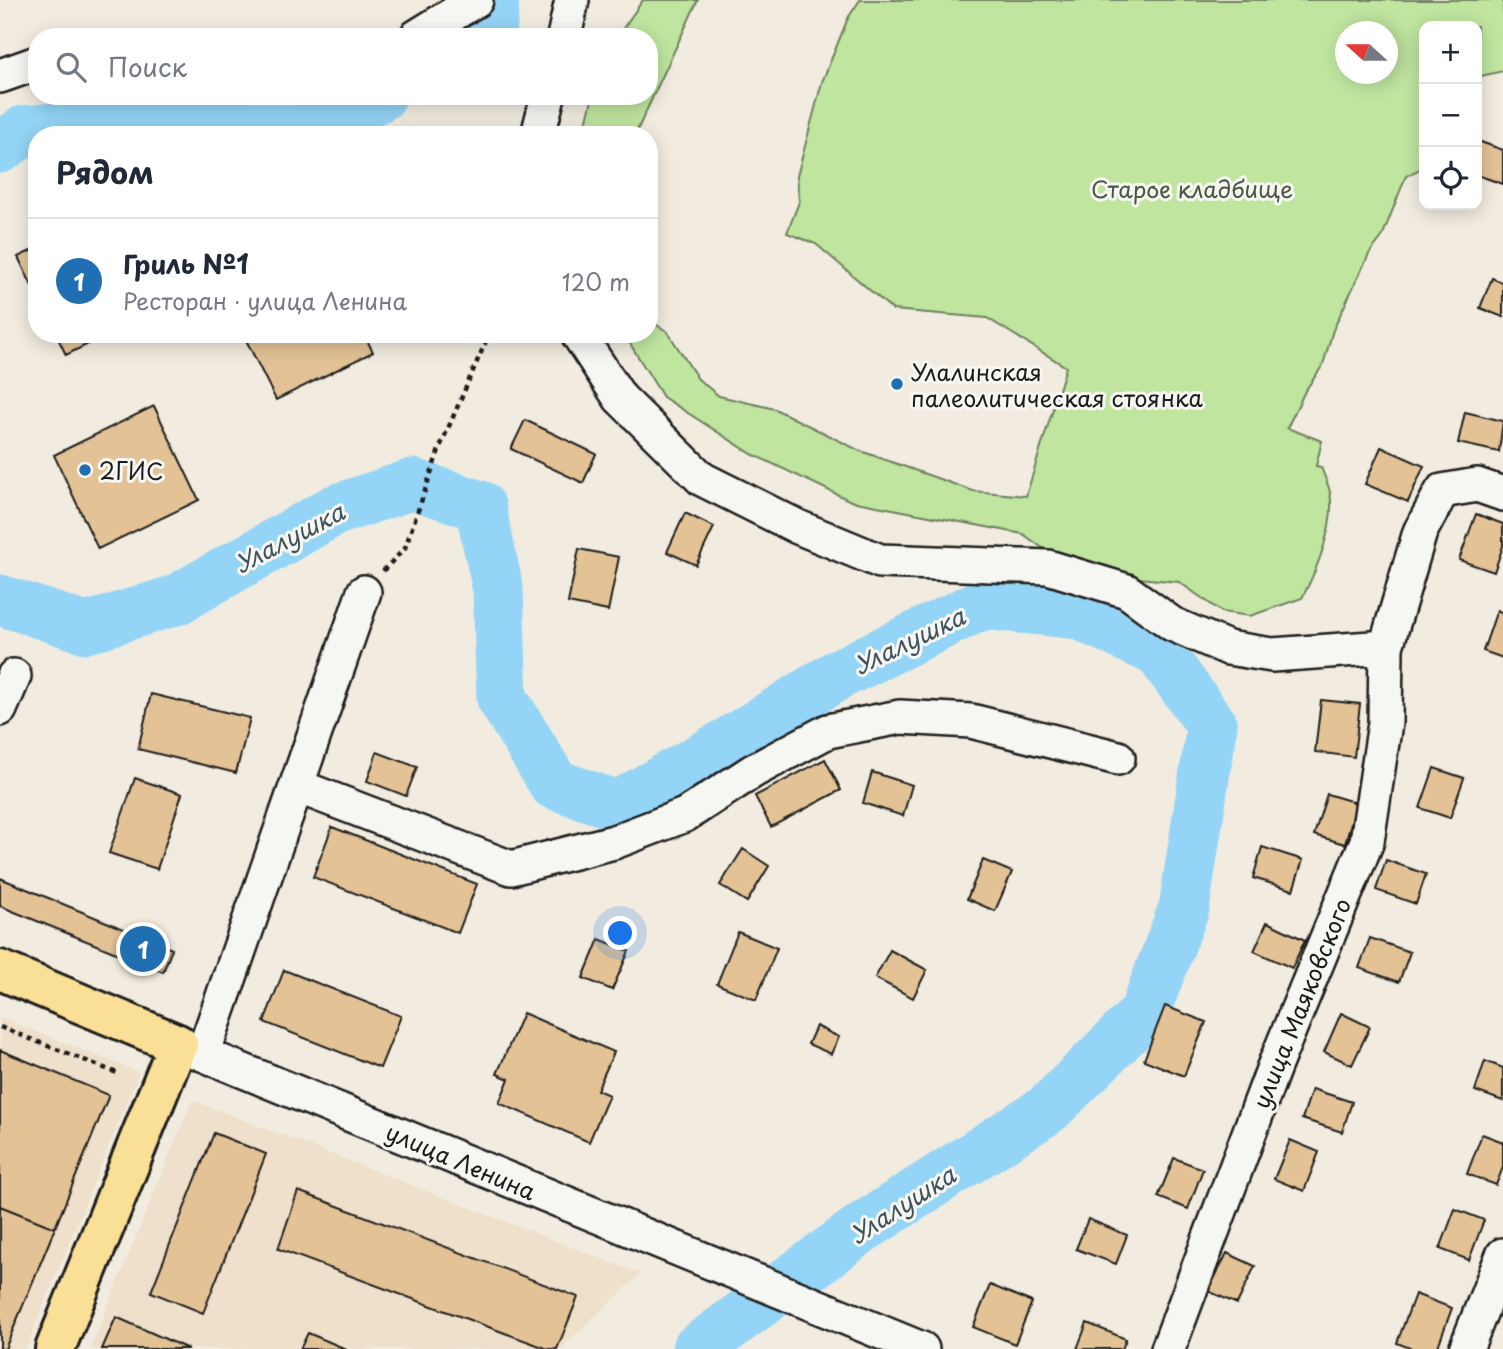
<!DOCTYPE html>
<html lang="ru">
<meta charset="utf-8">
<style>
body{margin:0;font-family:"Playpen Sans",sans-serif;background:#f2f2f3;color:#1f2937}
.controls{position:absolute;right:21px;top:21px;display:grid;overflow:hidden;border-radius:14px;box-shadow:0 4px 18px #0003}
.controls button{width:63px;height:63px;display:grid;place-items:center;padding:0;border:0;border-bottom:2px solid #e0e1e3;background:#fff;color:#1f2937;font:35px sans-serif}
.compass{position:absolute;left:1335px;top:21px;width:63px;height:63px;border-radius:50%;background:#fff;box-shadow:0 4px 18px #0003;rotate:291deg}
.you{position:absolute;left:621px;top:934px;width:24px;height:24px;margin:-18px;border:5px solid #fff;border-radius:50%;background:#1a73e8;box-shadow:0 0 0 10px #1a73e833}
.badge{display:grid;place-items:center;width:46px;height:46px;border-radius:50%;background:#1f6fb2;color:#fff;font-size:23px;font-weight:700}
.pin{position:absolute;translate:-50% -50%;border:4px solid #fff;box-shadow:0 2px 7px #0006}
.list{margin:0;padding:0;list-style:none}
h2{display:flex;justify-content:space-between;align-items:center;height:91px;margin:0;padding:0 28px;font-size:30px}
h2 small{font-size:23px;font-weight:400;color:#747a83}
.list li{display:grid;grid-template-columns:46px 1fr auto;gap:21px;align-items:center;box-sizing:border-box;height:126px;padding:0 28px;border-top:2px solid #e0e1e3}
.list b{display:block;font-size:26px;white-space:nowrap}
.list p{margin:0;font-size:23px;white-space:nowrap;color:#747a83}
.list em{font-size:23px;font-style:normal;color:#747a83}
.icon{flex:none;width:38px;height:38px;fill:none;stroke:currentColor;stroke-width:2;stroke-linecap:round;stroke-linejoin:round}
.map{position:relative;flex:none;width:1503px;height:1349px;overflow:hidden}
.search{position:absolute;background:#fff;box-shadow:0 4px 18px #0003;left:28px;top:28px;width:630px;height:77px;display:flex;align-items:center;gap:18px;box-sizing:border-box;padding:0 24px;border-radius:28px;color:#747a83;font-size:26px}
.panel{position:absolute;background:#fff;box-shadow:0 4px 18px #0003;left:28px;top:126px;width:630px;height:217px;border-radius:28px}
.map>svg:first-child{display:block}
</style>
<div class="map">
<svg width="1503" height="1349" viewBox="0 0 1503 1349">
<rect width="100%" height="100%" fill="#f2ece0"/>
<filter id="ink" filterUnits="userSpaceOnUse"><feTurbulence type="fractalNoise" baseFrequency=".0143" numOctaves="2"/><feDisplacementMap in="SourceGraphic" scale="14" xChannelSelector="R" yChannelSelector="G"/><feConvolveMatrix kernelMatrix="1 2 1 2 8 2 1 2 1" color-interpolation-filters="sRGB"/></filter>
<g filter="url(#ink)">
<path fill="#eee0ca" d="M0,1017l139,55 -113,277h-26z
M192,1100l449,174 -81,75h-470z"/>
<path fill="#bfe59f" stroke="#6e805e" stroke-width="2" fill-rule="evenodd" d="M643,0h55l-63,135h-52l10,-39h56v-59h-32z
M860,0h643v71l-26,6v-51h-53v141l-18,9 -24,61 -13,17 -36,76 -10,35 -18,26 -18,37 35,13 -6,25 5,1c3,9 8,18 9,26 6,30 -14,79 -28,105l-52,18 -28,-4 -43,-30 -81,-8 -30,-8 -45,-32 -172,-33 -99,-47 -89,-57 -39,-63h25v-13l18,10 31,48 21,17 56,13 83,41 115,41 53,5 40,-129 -79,-49 -94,-8 -77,-66 -29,-11 12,-31 -2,-26 25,-94 26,-64zM1346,32h42v42h-42z"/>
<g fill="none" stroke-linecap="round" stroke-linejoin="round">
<path stroke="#94d4f6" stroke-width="51" d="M477,37l15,-13 2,-24
M0,148l24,-17 139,-13 136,13 82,-35
M0,600l86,28 90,-28 159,-90 78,-26 67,22 18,83 4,109 52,86 64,22 113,-65 108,-67 144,-70 95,10 81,38 53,73 -28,183 -40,106 -96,95 -186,119 -165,121"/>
</g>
<path fill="#e3c396" stroke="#1c1c1c" stroke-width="2" d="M448,129h47v6h-47z
M1478,141l25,9v34l-26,-9z
M37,248v48l-19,-39z
M1492,278l11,5v34l-23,-9z
M56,334h53l-43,21z
M243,334h121l9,18 -97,48z
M154,406l45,94 -101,49 -44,-94z
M1465,412l38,9 -4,31 -41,-9z
M525,420l71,34 -13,29 -72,-34z
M1381,447l43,19 -16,36 -43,-18z
M685,513l29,14 -18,38 -29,-13z
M1476,514l27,10v22l-9,26 -35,-12z
M579,549l40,8 -11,54 -40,-8z
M1497,610l6,3v45l-20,-7z
M151,694l99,24 -14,55 -98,-24z
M1321,700l39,4 -6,53 -39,-5z
M377,752l40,15 -11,29 -39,-15z
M825,759l16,31 -70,37 -16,-31z
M1434,768l30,10 -14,40 -30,-10z
M872,772l40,13 -9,31 -40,-13z
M135,778l47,16 -25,75 -48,-16z
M1327,794l30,9 -12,41 -31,-9z
M332,827l145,57 -19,49 -145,-56z
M1262,847l41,13 -10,30 -40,-12z
M743,849l26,17 -22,36 -27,-17z
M983,860l29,12 -17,39 -28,-12z
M1386,860l40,14 -10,30 -40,-14z
M0,878l172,71 -9,23 -163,-66z
M1267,922l38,18 -13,28 -38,-17z
M738,932l39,16 -21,52 -39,-16z
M1370,938l40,14 -11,30 -40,-14z
M599,939l30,12 -17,39 -29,-12z
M890,950l37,20 -14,28 -38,-20z
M284,970l117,46 -21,52 -116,-46z
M1165,1006l41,16 -22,54 -40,-16z
M523,1013l91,39 -17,38 12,5 -20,47 -90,-39 10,-24 -12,-5z
M1341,1013l29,14 -18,38 -28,-13z
M816,1026l23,11 -8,17 -23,-10z
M0,1050l109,45 -54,133 -55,-22z
M1485,1061l18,7v33l-28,-10z
M1312,1089l40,13 -10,30 -40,-13z
M214,1133l52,21 -63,159 -52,-21z
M1482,1134l21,8v25l-7,18 -29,-11z
M1290,1140l29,12 -15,39 -30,-12z
M1174,1158l29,11 -15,40 -30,-12z
M298,1191l280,106 -21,52h-9l-270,-100z
M0,1206l55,22 -50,121h-5z
M1455,1209l29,11 -15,40 -29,-11z
M1088,1219l39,16 -11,29 -40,-15z
M1227,1253l28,13 -18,38 -29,-13z
M990,1285l42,17 -17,42 -42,-17z
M1415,1294l37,14 -15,41h-25l-15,-6z
M116,1317l72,32h-86z
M1087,1323l39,16 -4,10h-45z
M308,1333l38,16h-46z"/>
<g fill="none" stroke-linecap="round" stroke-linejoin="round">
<g stroke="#1c1c1c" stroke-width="38">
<path id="minor" d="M416,37l60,-37
M564,37l8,-37
M0,76l37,-13
M538,135l10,-39
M578,334l42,64 82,81 96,48 82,34 168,6 79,24 45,33 56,24 44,7 114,-8
M0,709l14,-33
M297,786l214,82 103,-26 71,-27 68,-44 75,-40 72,-14 71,4 147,37
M178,1044l744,305
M203,1054l161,-462
M1168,1349l106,-282 93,-226 18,-118 1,-76 34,-115 22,-41 35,-6 26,9
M1466,1349l37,-94"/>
</g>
<g stroke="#1c1c1c" stroke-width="44">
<path id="major" d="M0,970l178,74 -123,305"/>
</g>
<path stroke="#1c1c1c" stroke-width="4.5" stroke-dasharray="5 5" stroke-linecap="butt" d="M383,571l22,-23 35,-101 49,-113
M0,1027l117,46"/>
<use href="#minor" stroke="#f6f6f2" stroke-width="33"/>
<use href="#major" stroke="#fadf96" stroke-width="38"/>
</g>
</g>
<g fill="#1f6fb2" stroke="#f6f6f2" stroke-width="2.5">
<circle cx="897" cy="384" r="7"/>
<circle cx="85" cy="470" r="7"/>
</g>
<g text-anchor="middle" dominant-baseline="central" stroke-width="6" stroke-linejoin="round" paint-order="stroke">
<g font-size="23" fill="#4d5843" stroke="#f6f6f2">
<text x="1192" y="188">Старое кладбище</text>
</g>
<g font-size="23" fill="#1c1c1c" stroke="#f6f6f2" text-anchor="start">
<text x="911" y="371">Улалинская<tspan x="911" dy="26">палеолитическая стоянка</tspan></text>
<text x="99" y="470">2ГИС</text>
</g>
<g font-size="23" fill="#1c1c1c" stroke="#f6f6f2">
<text transform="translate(1301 1003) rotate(-68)">улица Маяковского</text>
<text transform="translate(461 1161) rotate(23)">улица Ленина</text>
</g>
<g font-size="24" font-style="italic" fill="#40535d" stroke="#f6f6f2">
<text transform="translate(289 537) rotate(-28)">Улалушка</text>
<text transform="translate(909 640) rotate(-26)">Улалушка</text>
<text transform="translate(902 1204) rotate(-33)">Улалушка</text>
</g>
</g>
</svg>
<div class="controls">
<button>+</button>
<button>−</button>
<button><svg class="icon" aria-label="locate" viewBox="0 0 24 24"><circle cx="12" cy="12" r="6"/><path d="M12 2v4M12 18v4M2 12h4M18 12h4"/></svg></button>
</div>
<svg class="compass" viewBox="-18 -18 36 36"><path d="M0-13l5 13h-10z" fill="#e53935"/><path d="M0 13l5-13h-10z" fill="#747a83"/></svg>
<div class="you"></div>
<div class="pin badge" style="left:143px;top:949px">1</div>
<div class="search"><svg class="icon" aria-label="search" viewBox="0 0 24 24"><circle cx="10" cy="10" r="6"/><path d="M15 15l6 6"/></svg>Поиск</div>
<section class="panel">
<h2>Рядом<small></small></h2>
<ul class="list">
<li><span class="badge">1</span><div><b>Гриль №1</b><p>Ресторан · улица Ленина</p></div><em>120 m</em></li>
</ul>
</section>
</div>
